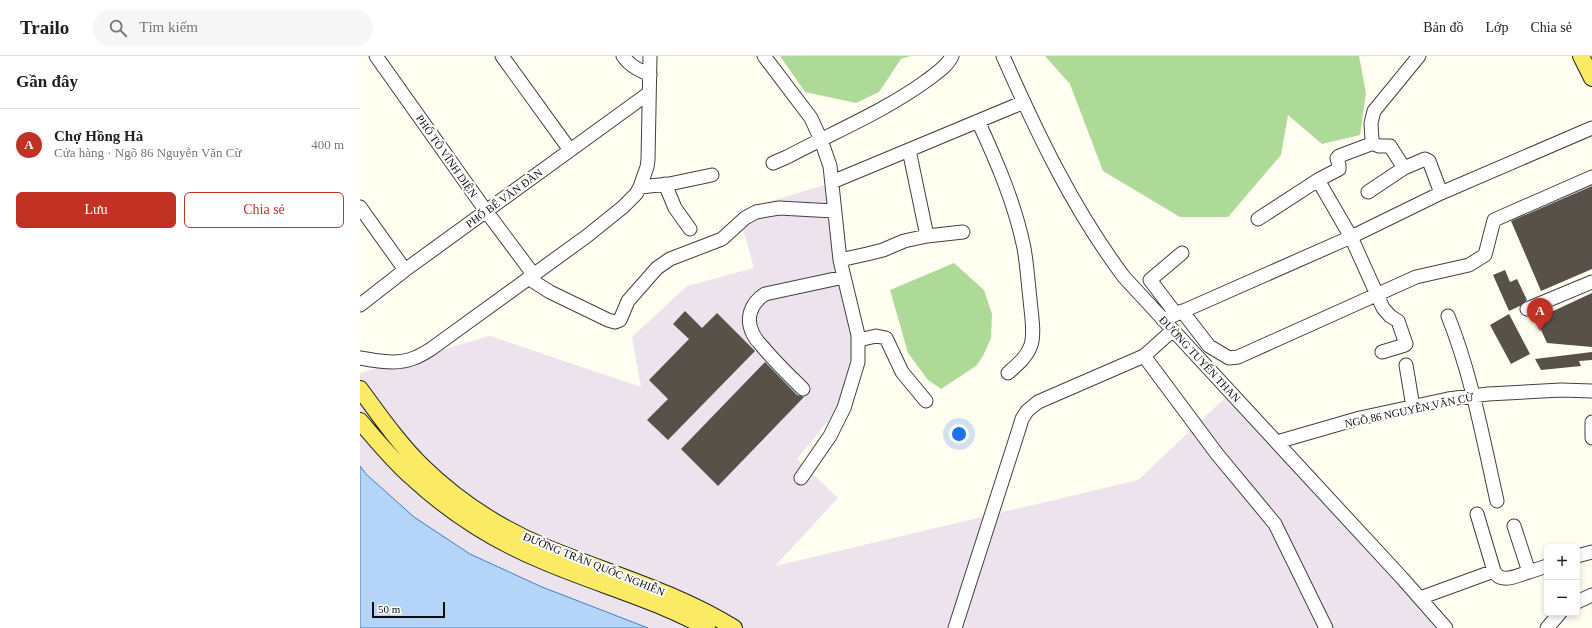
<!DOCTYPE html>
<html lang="vi">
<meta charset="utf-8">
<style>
body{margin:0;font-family:Georgia,serif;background:#f6f6f6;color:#202124}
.controls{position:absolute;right:12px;bottom:12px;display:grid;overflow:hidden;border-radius:6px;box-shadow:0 2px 6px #0003}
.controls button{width:36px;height:36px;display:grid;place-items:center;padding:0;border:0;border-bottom:1px solid #e0e0e0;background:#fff;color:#202124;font:20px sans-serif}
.scale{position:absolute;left:12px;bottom:10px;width:73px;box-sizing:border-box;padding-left:4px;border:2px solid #0e0e0e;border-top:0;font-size:11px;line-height:14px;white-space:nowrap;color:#0e0e0e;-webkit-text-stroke:3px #fff;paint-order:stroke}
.you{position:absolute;left:599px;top:378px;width:14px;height:14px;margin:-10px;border:3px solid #fff;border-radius:50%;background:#1a73e8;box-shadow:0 0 0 6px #1a73e833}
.badge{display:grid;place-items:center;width:26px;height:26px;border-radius:50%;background:#c13124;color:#fff;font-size:13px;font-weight:700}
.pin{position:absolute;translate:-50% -33px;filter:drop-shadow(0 1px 2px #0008)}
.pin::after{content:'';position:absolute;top:21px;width:14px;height:12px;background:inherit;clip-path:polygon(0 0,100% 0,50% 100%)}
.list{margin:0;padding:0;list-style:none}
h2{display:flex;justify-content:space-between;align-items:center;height:52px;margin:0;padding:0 16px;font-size:17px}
h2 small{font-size:13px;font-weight:400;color:#757577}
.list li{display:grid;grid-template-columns:26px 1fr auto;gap:12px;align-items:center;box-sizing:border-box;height:72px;padding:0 16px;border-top:1px solid #e0e0e0}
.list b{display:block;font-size:15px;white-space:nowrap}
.list p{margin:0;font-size:13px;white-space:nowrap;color:#757577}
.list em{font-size:13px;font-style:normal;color:#757577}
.actions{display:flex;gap:8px;padding:12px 16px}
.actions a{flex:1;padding:9px 0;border:1px solid #c13124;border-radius:6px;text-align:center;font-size:14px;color:#c13124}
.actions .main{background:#c13124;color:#fff}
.icon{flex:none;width:22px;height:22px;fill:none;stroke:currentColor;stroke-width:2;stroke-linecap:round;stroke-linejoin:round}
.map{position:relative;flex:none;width:1232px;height:572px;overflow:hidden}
header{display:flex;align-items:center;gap:24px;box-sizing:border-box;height:56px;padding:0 20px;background:#fff;border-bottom:1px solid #e0e0e0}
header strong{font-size:19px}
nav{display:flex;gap:22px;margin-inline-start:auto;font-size:14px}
.search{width:280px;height:36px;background:#f6f6f6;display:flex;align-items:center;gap:10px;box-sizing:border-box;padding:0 14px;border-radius:22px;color:#757577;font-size:15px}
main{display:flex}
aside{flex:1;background:#fff}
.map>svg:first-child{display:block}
</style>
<header>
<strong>Trailo</strong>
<div class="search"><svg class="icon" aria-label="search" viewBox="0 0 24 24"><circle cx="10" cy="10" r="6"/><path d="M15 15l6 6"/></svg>Tìm kiếm</div>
<nav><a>Bản đồ</a><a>Lớp</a><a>Chia sẻ</a></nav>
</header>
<main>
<aside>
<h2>Gần đây<small></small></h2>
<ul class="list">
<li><span class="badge">A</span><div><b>Chợ Hồng Hà</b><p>Cửa hàng · Ngõ 86 Nguyễn Văn Cừ</p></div><em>400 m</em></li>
</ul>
<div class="actions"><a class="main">Lưu</a><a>Chia sẻ</a></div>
</aside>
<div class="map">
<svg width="1232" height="572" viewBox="0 0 1232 572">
<rect width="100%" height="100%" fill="#fffef0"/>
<path fill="#ede3ed" d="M474,126l8,59 13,51 2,56 -11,51 -49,60 41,39 -63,68 363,-86 88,-83 217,231h-1083v-255l130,-37 151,51 -9,-50 55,-51 67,-18 -16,-57z"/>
<path fill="#addb97" d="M420,0h131l-10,3 -22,33 -23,11 -51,-11z
M685,0h314l7,37 -6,42 -38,9 -34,-29 -7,40 -53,62h-48l-77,-46 -33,-87z
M594,207l30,27 8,24 -1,24 -8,18 -7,10 -35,23 -13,-9 -20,-27 -18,-63z"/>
<path fill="#b4d5f7" stroke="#3980cf" d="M0,410l6,8 48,43 56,37 72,33 106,41h-288z"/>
<path fill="#57514a" d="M1232,130v83l-51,22 -30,-70z
M1145,214l5,12 7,-3 10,21 -7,6 -11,5 -16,-36z
M1232,237v54l-45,-4 -11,-24z
M325,255l17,17 15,-15 38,38 -87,89 -21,-20 21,-21 -19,-19 40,-41 -16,-15z
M1149,258l21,40 -19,10 -21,-39z
M1232,296v8l-13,1 2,5 -40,4 -6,-11z
M405,306l32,33 7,2 -86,89 -37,-37z"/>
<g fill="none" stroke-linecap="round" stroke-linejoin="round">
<g stroke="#414141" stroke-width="15">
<path id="minor" d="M16,0l110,155 47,63
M142,0l68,94
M263,0c7,10 16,14 27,19
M404,0l47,62 10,22 9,26 10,94 18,75v27l-14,46 -14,28 -29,42
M643,0c34,77 70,153 121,221l278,301 44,50
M618,65c19,41 37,83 46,127 3,17 4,34 6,51 1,14 5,33 1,46 -4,12 -14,20 -23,28
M1012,87l7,3h11l14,22
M413,107l14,-6c47,-25 96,-45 139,-76 9,-7 21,-14 26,-25
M958,124l33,57 32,71 7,8 8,5 8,23 -1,1 -23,7
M472,126l192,-80
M305,128l10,24 15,21
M280,131l29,-3 43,-9
M1008,136l36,-24 21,-9 4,2 12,32
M0,151l45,63
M898,163l60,-39 21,-11v-4l-2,-7 2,-2 32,-12 1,-4 -1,-17 3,-12 45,-55
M567,180l36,-4
M480,204l27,-6 16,-4 21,-9 23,-5 -18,-86
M168,222l22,14 58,28 7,2 5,-2 8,-19 29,-33 13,-9 52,-20 23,-21 11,-6 23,-4 55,3
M0,249l45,-35 244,-177
M1167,253l65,-27
M822,255l27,35 20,12 9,-1 178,-80 53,-12 16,-10 9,-35 98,-43
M816,258l-26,-34 32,-27
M1088,260c24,60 35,123 49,185
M803,264l188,-83 90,-44 151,-65
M813,274l-29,26 73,98 58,70 51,104
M499,284l17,-4 10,2 16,34 24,29
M0,302c17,3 38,7 54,0 6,-2 12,-6 17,-9l156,-113 36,-29 13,-13 4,-7 7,-20 1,-7 2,-104
M1046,309l7,42
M443,333c-14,-14 -28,-27 -41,-43 -3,-3 -7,-8 -9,-12 -8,-16 -2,-31 12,-40l79,-17
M1232,366v16
M917,386l83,-24 88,-19 40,-5 73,-4 31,1
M1154,470l15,46 18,-6
M1217,500l15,-4
M1134,515c7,14 24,4 35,1
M1060,542l74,-27 -17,-57
M1217,546l15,-7
M595,572l63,-196 4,-13 5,-8 11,-9 106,-46
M1187,572l13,-15"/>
</g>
<g stroke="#1f1f1f" stroke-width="18">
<path id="major" d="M1221,0l11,22
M0,333c19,26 40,56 63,78 36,35 78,62 124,81 63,26 129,44 187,80
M0,365c17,20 34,41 54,58 37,34 81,62 127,81 55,24 114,39 166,68"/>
</g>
<use href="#minor" stroke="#fff" stroke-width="13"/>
<use href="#major" stroke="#faea64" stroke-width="16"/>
</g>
<g text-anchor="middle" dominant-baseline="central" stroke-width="4" stroke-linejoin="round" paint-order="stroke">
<g font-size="11" fill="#0e0e0e" stroke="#fff">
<text transform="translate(87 100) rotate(55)">PHỐ TÔ VĨNH DIỆN</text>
<text transform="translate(144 142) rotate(-36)">PHỐ BẾ VĂN ĐÀN</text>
<text transform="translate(840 303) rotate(47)">ĐƯỜNG TUYỂN THAN</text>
<text transform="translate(1049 354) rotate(-12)">NGÕ 86 NGUYỄN VĂN CỪ</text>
<text transform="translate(234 508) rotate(22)">ĐƯỜNG TRẦN QUỐC NGHIỄN</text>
</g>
</g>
</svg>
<div class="controls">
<button>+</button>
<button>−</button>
</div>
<div class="scale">50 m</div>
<div class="you"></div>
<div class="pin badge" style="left:1180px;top:275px">A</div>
</div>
</main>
